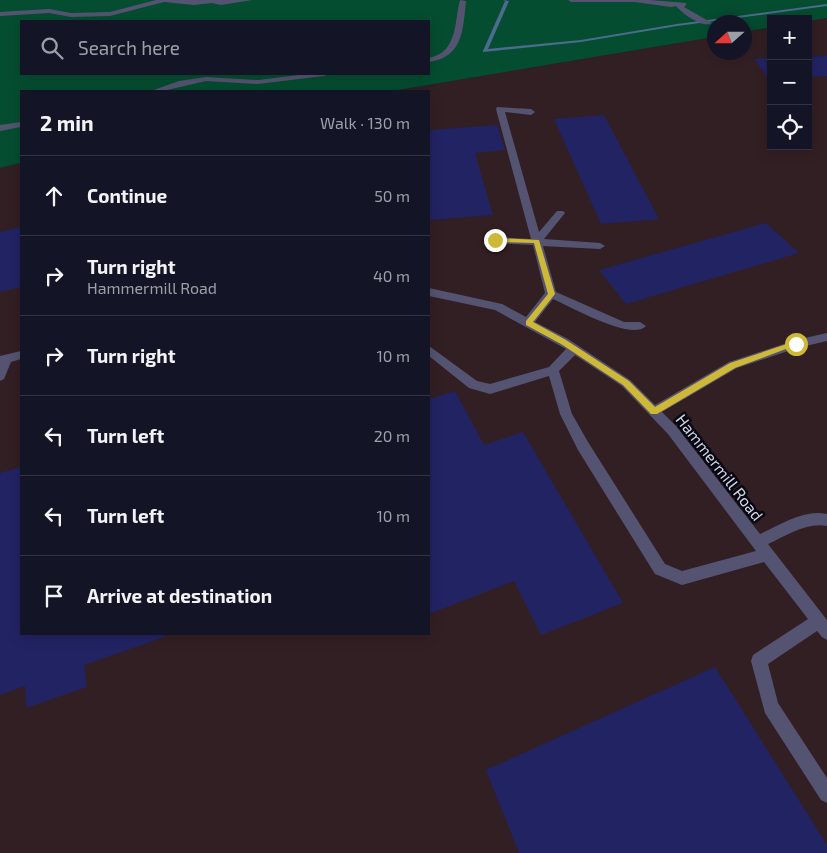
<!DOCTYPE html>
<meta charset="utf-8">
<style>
body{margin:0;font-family:"Exo 2",sans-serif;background:#1c1e2e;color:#f1f3f6}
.controls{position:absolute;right:15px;top:15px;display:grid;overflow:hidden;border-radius:0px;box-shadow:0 2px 12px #0003}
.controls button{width:45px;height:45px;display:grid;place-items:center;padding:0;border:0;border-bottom:1px solid #323443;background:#131526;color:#f1f3f6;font:25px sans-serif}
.compass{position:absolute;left:707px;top:15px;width:45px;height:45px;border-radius:50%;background:#131526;box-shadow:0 2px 12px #0003;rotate:249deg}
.stop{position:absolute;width:15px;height:15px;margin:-11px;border:4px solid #ceb837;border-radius:50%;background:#fff}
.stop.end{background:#ceb837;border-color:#fff;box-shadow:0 1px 5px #0008}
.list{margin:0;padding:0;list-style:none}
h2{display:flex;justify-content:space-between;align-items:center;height:65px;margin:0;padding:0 20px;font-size:21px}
h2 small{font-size:16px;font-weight:400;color:#9d9fa7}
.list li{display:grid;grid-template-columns:32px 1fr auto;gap:15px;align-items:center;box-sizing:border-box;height:80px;padding:0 20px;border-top:1px solid #323443}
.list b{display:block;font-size:19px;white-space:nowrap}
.list p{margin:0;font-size:16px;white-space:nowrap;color:#9d9fa7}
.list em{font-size:16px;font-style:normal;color:#9d9fa7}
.icon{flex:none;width:28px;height:28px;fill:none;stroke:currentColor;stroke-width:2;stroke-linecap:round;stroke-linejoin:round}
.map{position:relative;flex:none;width:827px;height:853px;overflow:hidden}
.search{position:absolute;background:#131526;box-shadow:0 2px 12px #0003;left:20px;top:20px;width:410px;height:55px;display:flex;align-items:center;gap:12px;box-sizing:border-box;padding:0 18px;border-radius:0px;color:#9d9fa7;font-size:19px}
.panel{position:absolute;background:#131526;box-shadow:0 2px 12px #0003;left:20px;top:90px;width:410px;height:545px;border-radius:0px}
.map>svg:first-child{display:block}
</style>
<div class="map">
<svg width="827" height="853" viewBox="0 0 827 853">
<rect width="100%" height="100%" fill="#191c33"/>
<path fill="#321f24" d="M827,18v835h-827v-685l21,-5v471h408v-543h-37l322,-54v15h30l1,-20 26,-5v119h37v-125z"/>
<path fill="#054d30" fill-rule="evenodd" d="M0,0h827v18l-19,3v-2h-37v8l-26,5 -1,-10h-30v15l-322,54h-371v72l-21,5zM21,21h408v53h-408z"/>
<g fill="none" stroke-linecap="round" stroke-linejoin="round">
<path fill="#4c6b8e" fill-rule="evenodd" d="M503,0l6,1 -21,48 93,-9 96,-16 150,-20v2l-150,20 -96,16 -98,10v-1l22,-50z"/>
</g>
<path fill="#222363" d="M827,56v20l-19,1v-20z
M771,58v21h-2l-15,-20z
M604,115l55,104 -58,5 -47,-105z
M497,125l8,25 -30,3 18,62 -64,5v-90z
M766,223l33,30 -173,51 -27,-34z
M21,227v60l-21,5v-60z
M455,391l29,54 39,-13 100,171 -82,32 -27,-54 -85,33v-215z
M21,467v167h143l1,3 -81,28 3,22 -61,21 -1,-22 -25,9v-222z
M715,667l112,178v8h-308l-33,-83z"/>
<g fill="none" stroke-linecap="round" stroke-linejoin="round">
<path fill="#545472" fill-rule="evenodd" d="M156,0h96l-31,5 -9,-2 -18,2 -30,-3 -54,14 -39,1 -22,-4 -49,3v-4l49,-3 22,4 39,-1z
M460,0l6,1c-3,29 -3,56 -37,61v-4c29,-6 25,-35 31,-58z
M568,0h82l36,3v2l-2,2 28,16c-9,6 -30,-10 -36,-17l-5,1 -36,-5h-64z
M307,74h21l-4,2 -66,8 -52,-3 -43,10h-12l28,-10 27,-4 52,3z
M497,107l34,2 4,3 -4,3 -26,-3 34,120 18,-21h6l2,2 -21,26 56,4 5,3 -5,3 -57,-3 13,46 68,30h16l6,4c-13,16 -77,-20 -93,-27l-18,23 33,17 62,41 25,25 74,-43 67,-22 31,-7v8l-30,7 -60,20 -75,44 14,14 84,108c20,-9 44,-25 67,-20v12c-21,-4 -41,10 -59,18l59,76v20l-5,-3 -5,-6 -49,33 10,39 49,75v25l-6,-3 -56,-87 -14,-52 2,-6 55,-36 -44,-57 -82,23 -27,-11 -77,-124 -18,-36 -11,-38 -59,18 -21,-6 -40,-32v-10l48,35 13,3 59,-17 17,-18 -71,-39 -66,-14v-8l73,16 24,13 19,-24 -12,-48 -38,-2 -5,-3 5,-3 36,2 -35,-130zM575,355l47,31 46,48 88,117 -74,20 -17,-7 -77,-122 -16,-28 -13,-43z
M21,122v5l-21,4v-6z
M21,351v8l-10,3 -7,17 -4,2v-25z"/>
</g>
<path fill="#ceb837" d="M495,238l44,2 16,54 -22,28 33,18 63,41 26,26 75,-44 66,-22 3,3 -64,24 -78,46h-6l-28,-29 -62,-41 -35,-19v-4l22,-27 -14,-51 -41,-1v-3z"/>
<g text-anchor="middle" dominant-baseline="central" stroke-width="5" stroke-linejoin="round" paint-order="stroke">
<g font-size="16" fill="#d0d3e4" stroke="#060711">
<text transform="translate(720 467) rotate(52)">Hammermill Road</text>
</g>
</g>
</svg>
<div class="controls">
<button>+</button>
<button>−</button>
<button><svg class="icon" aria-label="locate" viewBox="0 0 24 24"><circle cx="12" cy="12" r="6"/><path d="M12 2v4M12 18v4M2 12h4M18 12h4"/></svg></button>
</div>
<svg class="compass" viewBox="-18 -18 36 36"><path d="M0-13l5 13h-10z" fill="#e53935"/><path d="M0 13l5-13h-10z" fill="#9d9fa7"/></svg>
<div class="stop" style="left:796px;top:344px"></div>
<div class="stop end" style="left:495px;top:240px"></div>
<div class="search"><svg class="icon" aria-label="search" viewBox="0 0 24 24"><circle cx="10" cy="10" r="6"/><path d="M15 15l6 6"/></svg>Search here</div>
<section class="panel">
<h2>2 min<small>Walk · 130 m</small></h2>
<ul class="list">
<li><svg class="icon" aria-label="ahead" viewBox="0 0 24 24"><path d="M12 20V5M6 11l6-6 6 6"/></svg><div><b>Continue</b></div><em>50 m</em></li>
<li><svg class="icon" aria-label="right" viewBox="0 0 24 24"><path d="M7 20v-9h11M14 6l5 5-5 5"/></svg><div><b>Turn right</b><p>Hammermill Road</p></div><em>40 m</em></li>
<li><svg class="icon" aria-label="right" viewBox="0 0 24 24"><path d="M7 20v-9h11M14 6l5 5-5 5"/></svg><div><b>Turn right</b></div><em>10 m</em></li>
<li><svg class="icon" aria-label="left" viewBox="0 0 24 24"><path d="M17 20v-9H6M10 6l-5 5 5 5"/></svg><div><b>Turn left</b></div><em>20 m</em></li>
<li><svg class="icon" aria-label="left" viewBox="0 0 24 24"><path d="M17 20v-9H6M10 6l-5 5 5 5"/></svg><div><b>Turn left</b></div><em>10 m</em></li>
<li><svg class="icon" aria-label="arrive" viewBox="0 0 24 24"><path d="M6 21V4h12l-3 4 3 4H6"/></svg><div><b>Arrive at destination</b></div></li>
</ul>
</section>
</div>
